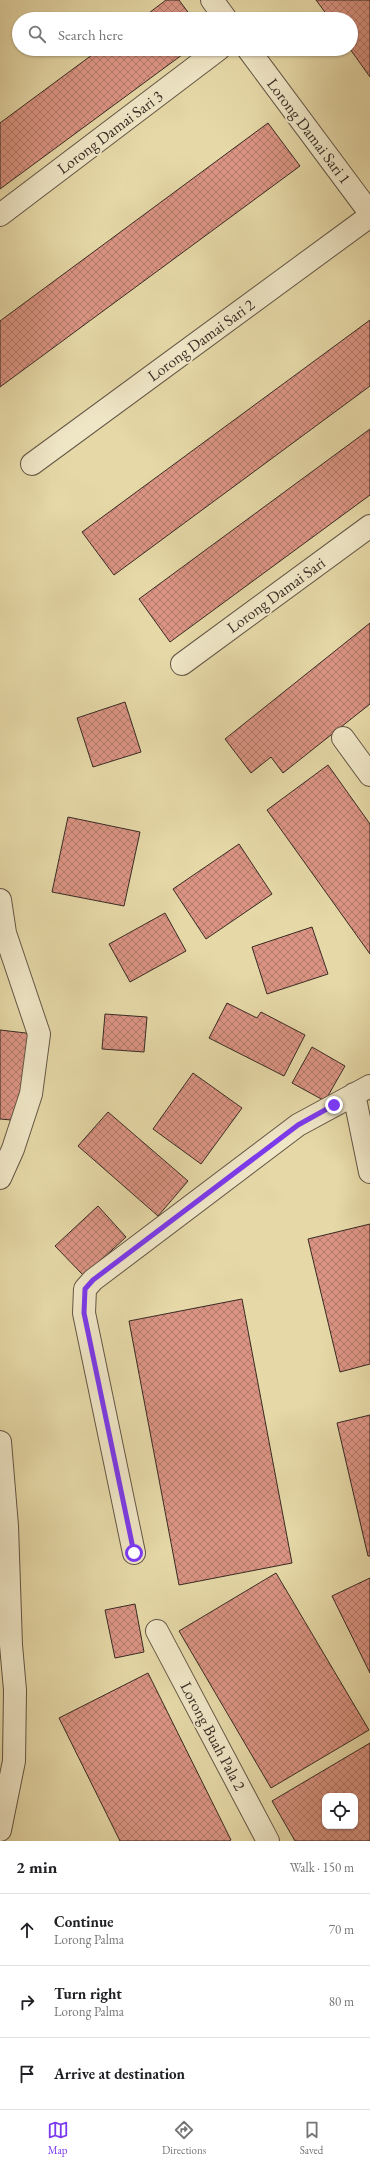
<!DOCTYPE html>
<meta charset="utf-8">
<style>
body{margin:0;font-family:"EB Garamond",serif;background:#f6f6f6;color:#202124}
.controls{position:absolute;right:12px;bottom:12px;display:grid;overflow:hidden;border-radius:8px;box-shadow:0 1px 3px #0004}
.controls button{width:36px;height:36px;display:grid;place-items:center;padding:0;border:0;border-bottom:1px solid #e0e0e0;background:#fff;color:#202124;font:20px sans-serif}
.stop{position:absolute;width:12px;height:12px;margin:-9px;border:3px solid #7c3aed;border-radius:50%;background:#fff}
.stop.end{background:#7c3aed;border-color:#fff;box-shadow:0 1px 4px #0008}
.list{margin:0;padding:0;list-style:none}
h2{display:flex;justify-content:space-between;align-items:center;height:52px;margin:0;padding:0 16px;font-size:17px}
h2 small{font-size:13px;font-weight:400;color:#757577}
.list li{display:grid;grid-template-columns:26px 1fr auto;gap:12px;align-items:center;box-sizing:border-box;height:72px;padding:0 16px;border-top:1px solid #e0e0e0}
.list b{display:block;font-size:15px;white-space:nowrap}
.list p{margin:0;font-size:13px;white-space:nowrap;color:#757577}
.list em{font-size:13px;font-style:normal;color:#757577}
.icon{flex:none;width:22px;height:22px;fill:none;stroke:currentColor;stroke-width:2;stroke-linecap:round;stroke-linejoin:round}
.map{position:relative;flex:none;width:370px;height:1841px;overflow:hidden}
.search{position:absolute;background:#fff;box-shadow:0 1px 3px #0004;left:12px;right:12px;top:12px;height:44px;display:flex;align-items:center;gap:10px;box-sizing:border-box;padding:0 14px;border-radius:22px;color:#757577;font-size:15px}
.sheet{height:268px;background:#fff}
nav{display:flex;justify-content:space-around;align-items:center;box-sizing:border-box;height:56px;border-top:1px solid #e0e0e0;background:#fff;font-size:11px;color:#757577}
nav a{display:grid;justify-items:center;gap:2px}
nav .on{color:#7c3aed}
.map>svg:first-child{display:block}
</style>
<div class="map">
<svg width="370" height="1841" viewBox="0 0 370 1841">
<defs>
<pattern id="building-cross-hatch" width="8" height="8" patternUnits="userSpaceOnUse"><rect width="8" height="8" fill="#db9483"/><path d="M0 0l8 8M0 8l8-8" fill="none" stroke="#b2796b"/></pattern>
</defs>
<rect width="100%" height="100%" fill="#e6d8a7"/>
<filter id="stains"><feTurbulence type="fractalNoise" baseFrequency=".005" numOctaves="4"/><feColorMatrix values="0 0 0 0 .2 0 0 0 0 .09 0 0 0 0 .02 0 0 0 .5 -.17"/></filter>
<radialGradient id="worn" r=".72"><stop offset=".6" stop-color="#630" stop-opacity="0"/><stop offset="1" stop-color="#630" stop-opacity=".3"/></radialGradient>
<path fill="url(#building-cross-hatch)" stroke="#372b24" fill-rule="evenodd" d="M166,0h13l14,19h-52z
M316,0h54v77l-20,-28 1,-30h-21z
M100,49h90l-190,140v-66z
M268,123l32,43 -300,221v-66z
M370,320v66l-256,189 -32,-43z
M370,429v66l-200,147 -31,-43z
M370,623v81l-87,69 -12,-16 -20,16 -26,-34z
M125,702l16,50 -48,15 -16,-49z
M328,765l42,59v130l-103,-144z
M68,817l72,15 -16,74 -72,-14z
M239,844l33,50 -66,45 -33,-50z
M165,913l21,38 -56,31 -21,-38z
M312,927l16,47 -61,20 -15,-47z
M227,1003l30,15 4,-6 44,23 -21,41 -75,-38z
M105,1014l42,3 -3,35 -42,-3z
M0,1030l43,5 -10,87 -33,-3z
M312,1047l33,19 -20,35 -33,-18z
M193,1073l49,35 -41,56 -48,-35z
M108,1112l80,69 -30,35 -80,-70z
M98,1206l28,31 -42,39 -29,-30z
M370,1224v140l-30,8 -32,-133z
M242,1299l50,264 -113,22 -50,-264z
M370,1415v141h-2l-31,-133z
M276,1573l93,157 -98,58 -92,-157z
M370,1578v95l-38,-77z
M135,1604l9,48 -29,6 -10,-48z
M148,1673l83,167 -2,1h-109l-61,-123z
M370,1743v98h-75l-23,-40zM325,1796h30v30h-30z"/>
<g fill="none" stroke-linecap="round" stroke-linejoin="round">
<g stroke="#635645" stroke-width="24">
<path id="minor" d="M212,0l14,19
M248,49l122,164
M0,215l219,-166
M32,464l338,-248
M182,664l188,-138
M343,738l27,37
M0,900l5,33 34,101 -8,60 -18,55 -13,29
M354,1094l16,78
M0,1442l7,84 4,119 4,45 -1,71 -14,69
M134,1553l-50,-240 1,-24 8,-9 205,-155 72,-39
M157,1631l111,210"/>
</g>
<use href="#minor" stroke="#efe6c6" stroke-width="22"/>
</g>
<g fill="none" stroke-linecap="round" stroke-linejoin="round">
<path stroke="#7c3aed" stroke-width="5" d="M134,1553l-50,-240 1,-24 8,-9 205,-155 36,-20"/>
</g>
<g text-anchor="middle" dominant-baseline="central" stroke-width="4" stroke-linejoin="round" paint-order="stroke">
<g font-size="16" fill="#372b24" stroke="#efe6c6">
<text transform="translate(309 131) rotate(53)">Lorong Damai Sari 1</text>
<text transform="translate(110 132) rotate(-37)">Lorong Damai Sari 3</text>
<text transform="translate(201 340) rotate(-36)">Lorong Damai Sari 2</text>
<text transform="translate(276 595) rotate(-36)">Lorong Damai Sari</text>
<text transform="translate(213 1736) rotate(62)">Lorong Buah Pala 2</text>
</g>
</g>
<rect width="100%" height="100%" filter="url(#stains)"/>
<rect width="100%" height="100%" fill="url(#worn)"/>
</svg>
<div class="controls">
<button><svg class="icon" aria-label="locate" viewBox="0 0 24 24"><circle cx="12" cy="12" r="6"/><path d="M12 2v4M12 18v4M2 12h4M18 12h4"/></svg></button>
</div>
<div class="stop" style="left:134px;top:1553px"></div>
<div class="stop end" style="left:334px;top:1105px"></div>
<div class="search"><svg class="icon" aria-label="search" viewBox="0 0 24 24"><circle cx="10" cy="10" r="6"/><path d="M15 15l6 6"/></svg>Search here</div>
</div>
<section class="sheet">
<h2>2 min<small>Walk · 150 m</small></h2>
<ul class="list">
<li><svg class="icon" aria-label="ahead" viewBox="0 0 24 24"><path d="M12 20V5M6 11l6-6 6 6"/></svg><div><b>Continue</b><p>Lorong Palma</p></div><em>70 m</em></li>
<li><svg class="icon" aria-label="right" viewBox="0 0 24 24"><path d="M7 20v-9h11M14 6l5 5-5 5"/></svg><div><b>Turn right</b><p>Lorong Palma</p></div><em>80 m</em></li>
<li><svg class="icon" aria-label="arrive" viewBox="0 0 24 24"><path d="M6 21V4h12l-3 4 3 4H6"/></svg><div><b>Arrive at destination</b></div></li>
</ul>
</section>
<nav>
<a class="on"><svg class="icon" aria-label="map" viewBox="0 0 24 24"><path d="M3 6l6-2 6 2 6-2v14l-6 2-6-2-6 2zM9 4v14M15 6v14"/></svg>Map</a>
<a><svg class="icon" aria-label="directions" viewBox="0 0 24 24"><path d="M12 3l9 9-9 9-9-9zM9 14v-3h6M13 9l2 2-2 2"/></svg>Directions</a>
<a><svg class="icon" aria-label="saved" viewBox="0 0 24 24"><path d="M7 4h10v16l-5-4-5 4z"/></svg>Saved</a>
</nav>
